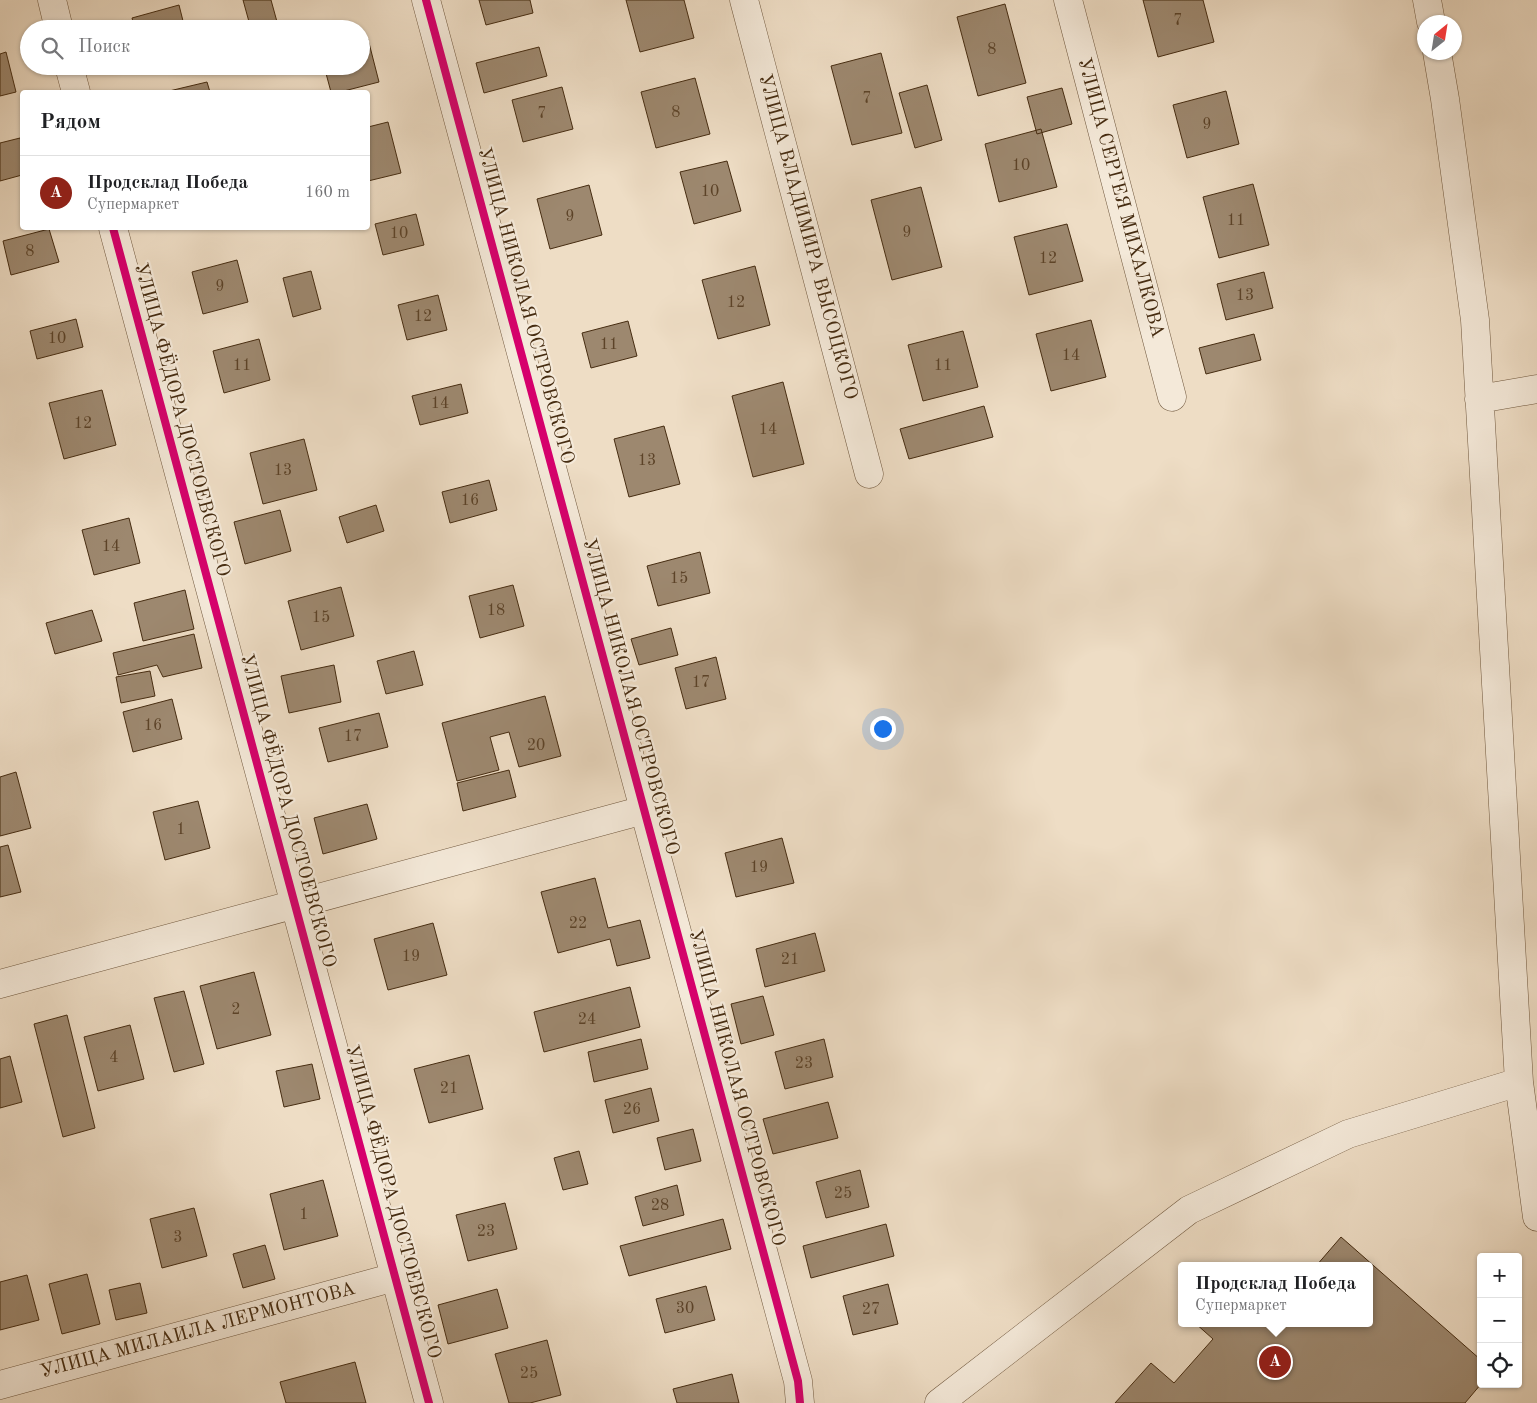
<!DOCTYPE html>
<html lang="ru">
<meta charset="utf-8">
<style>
body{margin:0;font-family:"Old Standard TT",serif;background:#f6f6f6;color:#202124}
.controls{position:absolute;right:15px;bottom:15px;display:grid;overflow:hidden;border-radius:5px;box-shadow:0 1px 4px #0004}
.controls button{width:45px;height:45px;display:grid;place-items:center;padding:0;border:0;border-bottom:1px solid #e0e0e0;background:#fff;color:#202124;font:25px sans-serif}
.compass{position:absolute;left:1417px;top:15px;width:45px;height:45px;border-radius:50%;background:#fff;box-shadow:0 1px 4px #0004;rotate:30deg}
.you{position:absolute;left:882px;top:728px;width:18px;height:18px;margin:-12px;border:4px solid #fff;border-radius:50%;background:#1a73e8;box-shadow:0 0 0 8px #1a73e833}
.badge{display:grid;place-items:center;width:32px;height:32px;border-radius:50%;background:#8f2418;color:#fff;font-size:16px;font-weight:700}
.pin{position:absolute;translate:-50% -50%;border:2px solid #fff;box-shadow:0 1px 5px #0006}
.popup{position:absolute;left:1178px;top:1262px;width:195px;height:65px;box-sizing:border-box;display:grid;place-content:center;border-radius:5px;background:#fff;filter:drop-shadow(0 1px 4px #0005);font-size:16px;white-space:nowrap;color:#757577}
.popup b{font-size:19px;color:#202124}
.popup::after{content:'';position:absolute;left:50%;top:100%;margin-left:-10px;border:10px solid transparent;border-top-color:#fff}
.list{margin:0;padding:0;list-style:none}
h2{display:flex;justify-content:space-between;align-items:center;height:65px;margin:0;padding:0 20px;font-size:21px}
h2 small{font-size:16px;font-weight:400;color:#757577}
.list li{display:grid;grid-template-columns:32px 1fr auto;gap:15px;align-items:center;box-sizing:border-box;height:75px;padding:0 20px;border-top:1px solid #e0e0e0}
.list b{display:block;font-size:19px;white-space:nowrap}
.list p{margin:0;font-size:16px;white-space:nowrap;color:#757577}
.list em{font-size:16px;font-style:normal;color:#757577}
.icon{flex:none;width:28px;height:28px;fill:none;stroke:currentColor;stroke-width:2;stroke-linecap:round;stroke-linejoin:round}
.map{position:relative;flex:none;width:1537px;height:1403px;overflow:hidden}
.search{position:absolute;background:#fff;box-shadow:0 1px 4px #0004;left:20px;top:20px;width:350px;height:55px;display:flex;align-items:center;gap:12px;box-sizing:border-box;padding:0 18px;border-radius:28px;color:#757577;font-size:19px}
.panel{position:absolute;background:#fff;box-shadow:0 1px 4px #0004;left:20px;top:90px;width:350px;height:140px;border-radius:5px}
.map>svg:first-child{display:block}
</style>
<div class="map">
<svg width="1537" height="1403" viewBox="0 0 1537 1403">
<rect width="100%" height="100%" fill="#eeddc5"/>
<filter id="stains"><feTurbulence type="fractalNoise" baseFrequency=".004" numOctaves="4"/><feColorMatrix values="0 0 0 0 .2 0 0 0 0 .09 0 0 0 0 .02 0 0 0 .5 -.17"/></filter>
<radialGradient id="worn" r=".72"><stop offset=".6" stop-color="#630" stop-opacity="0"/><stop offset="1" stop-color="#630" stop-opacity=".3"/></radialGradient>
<path fill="#9d886f" stroke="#462c11" d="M243,0h28l8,29h-28z
M479,0h51l3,13 -47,12z
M626,0h58l10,38 -54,14z
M1143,0h60l11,42 -56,15z
M1005,4l21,79 -48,13 -21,-79z
M179,5l6,24h-50l-3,-11z
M368,39l11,43 -39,10h-9l-7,-26h37v-25z
M539,47l8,29 -63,17 -8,-30z
M6,52l10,40 -16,4v-42z
M881,53l21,80 -50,12 -21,-79z
M695,78l15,56 -54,14 -15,-56z
M207,82l3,10h-45z
M927,85l15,55 -27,8 -16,-55z
M562,87l11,42 -50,13 -11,-42z
M1062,88l10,36 -35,10 -10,-37z
M1226,91l13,53 -52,14 -14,-53z
M388,122l13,51 -33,8v-54z
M1041,129l16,58 -58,15 -14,-58z
M20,138l2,7v30l-22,6v-38z
M727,161l14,50 -47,13 -14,-52z
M1253,184l16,61 -50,13 -16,-61z
M589,185l13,50 -52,14 -13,-50z
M921,187l21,80 -50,13 -21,-80z
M416,214l8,31 -41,10 -8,-31z
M1067,224l16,57 -54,14 -15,-58z
M49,229l10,33 -48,13 -8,-34z
M237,260l11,42 -45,12 -11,-42z
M755,266l15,59 -52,14 -16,-59z
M311,271l10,38 -28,8 -10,-39z
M1264,272l9,36 -47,12 -9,-36z
M438,295l9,35 -40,10 -9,-35z
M76,319l7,28 -46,12 -7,-28z
M1091,320l15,57 -55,14 -15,-57z
M628,321l9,35 -46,12 -9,-35z
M963,331l15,56 -55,14 -15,-56z
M1254,334l7,26 -55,14 -7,-26z
M259,339l11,41 -46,13 -11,-42z
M783,382l21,82 -51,13 -21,-81z
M461,384l7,29 -48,12 -8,-29z
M102,390l14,55 -52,14 -15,-56z
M984,406l9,31 -84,22 -9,-30z
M664,426l16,58 -51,13 -15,-58z
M304,439l13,51 -54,14 -13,-51z
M489,480l8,30 -47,13 -8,-31z
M376,505l8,26 -37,12 -8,-26z
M280,510l11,41 -46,13 -11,-42z
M129,518l11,45 -46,12 -12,-45z
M700,552l10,41 -52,13 -11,-40z
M513,585l11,41 -44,12 -11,-42z
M341,587l13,49 -53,14 -13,-49z
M185,590l9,39 -51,12 -9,-38z
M92,610l10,31 -47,13 -9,-31z
M671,628l7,27 -39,10 -8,-26z
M194,634l8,34 -39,9 -6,-12 -39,10 -5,-22z
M414,651l9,34 -37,9 -9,-33z
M716,657l10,42 -40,10 -11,-41z
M334,665l7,37 -52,11 -8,-37z
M150,671l5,25 -34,7 -5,-26z
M545,696l16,60 -42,11 -10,-35 -19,5 9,33 -42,11 -15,-58z
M172,699l10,40 -49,13 -10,-40z
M379,713l9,34 -60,15 -9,-34z
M509,770l7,27 -53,14 -6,-28z
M16,772l15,56 -31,8v-59z
M198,801l12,47 -45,12 -12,-48z
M367,804l10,35 -54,15 -9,-36z
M782,838l12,45 -58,14 -11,-44z
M8,845l13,47 -21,5v-50z
M595,878l13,50 32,-8 10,38 -33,8 -7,-27 -52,14 -17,-61z
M433,923l14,52 -59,15 -14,-51z
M815,933l10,38 -60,16 -9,-38z
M254,972l17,63 -54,14 -17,-63z
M630,987l10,40 -96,25 -10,-40z
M184,991l20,73 -30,8 -20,-74z
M763,996l11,39 -33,9 -10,-40z
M67,1015l28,113 -32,9 -29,-113z
M130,1025l14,54 -46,12 -14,-54z
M641,1039l7,30 -54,13 -6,-30z
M824,1039l9,38 -48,12 -10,-37z
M469,1055l14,54 -54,14 -15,-54z
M10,1056l12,46 -22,6v-49z
M312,1064l8,35 -36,8 -8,-36z
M651,1088l8,33 -46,12 -8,-33z
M828,1102l10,36 -65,16 -10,-35z
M693,1129l8,32 -36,9 -8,-32z
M579,1151l9,33 -25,6 -9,-32z
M860,1170l9,37 -43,11 -10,-36z
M323,1180l15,56 -54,14 -14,-56z
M677,1185l7,30 -41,11 -8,-29z
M505,1203l12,46 -49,12 -12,-46z
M194,1208l13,48 -45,12 -12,-49z
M723,1219l8,30 -102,27 -9,-30z
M886,1224l8,32 -83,22 -8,-32z
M1341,1237l140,123v24l-16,19h-350l36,-40 23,20 39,-44 -18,-16h71l3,3 2,-3h98v-57h-53z
M265,1245l10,34 -32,9 -10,-34z
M87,1274l13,50 -38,10 -13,-50z
M27,1275l12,45 -39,10v-48z
M140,1283l7,30 -31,7 -7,-30z
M888,1284l10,40 -45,11 -10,-39z
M706,1286l9,34 -50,13 -9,-34z
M497,1289l11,39 -60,16 -10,-39z
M547,1340l14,55 -31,8h-21l-14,-49z
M355,1362l11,41h-80l-6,-21z
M732,1374l7,29h-62l-4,-14z"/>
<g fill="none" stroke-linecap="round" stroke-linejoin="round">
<g stroke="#70583e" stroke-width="29">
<path id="minor" d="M52,0l7,29
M426,0l372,1381 2,22
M744,0l125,474
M1068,0l104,397
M1427,0l4,22
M1437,52l8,47 30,221 44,762 18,135
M69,66l7,26
M113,228l316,1175
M1479,399l58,-10
M0,984l644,-174
M0,1385l395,-108
M939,1403l250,-193 159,-76 171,-52"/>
</g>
<use href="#minor" stroke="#f4e9d9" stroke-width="28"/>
<g stroke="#f4e9d9" stroke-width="11">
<path id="cycleway" d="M426,0l372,1381 2,22
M113,228l316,1175"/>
</g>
<use href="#cycleway" stroke="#d6006c" stroke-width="8"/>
</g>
<g text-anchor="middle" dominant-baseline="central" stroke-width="4.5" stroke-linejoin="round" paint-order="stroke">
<g font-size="16" fill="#5c4328">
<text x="1178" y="21">7</text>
<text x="992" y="50">8</text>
<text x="867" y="99">7</text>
<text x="676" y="113">8</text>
<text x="542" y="114">7</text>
<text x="1207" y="125">9</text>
<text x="1021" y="166">10</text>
<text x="710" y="192">10</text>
<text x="570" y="217">9</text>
<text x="1236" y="221">11</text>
<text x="907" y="233">9</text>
<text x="399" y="234">10</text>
<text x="30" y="252">8</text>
<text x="1048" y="259">12</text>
<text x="220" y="287">9</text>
<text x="1245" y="296">13</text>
<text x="736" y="303">12</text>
<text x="423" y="317">12</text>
<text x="57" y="339">10</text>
<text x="609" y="345">11</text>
<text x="1071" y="356">14</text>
<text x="242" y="366">11</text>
<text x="943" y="366">11</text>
<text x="440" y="404">14</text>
<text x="83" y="424">12</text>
<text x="768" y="430">14</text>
<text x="647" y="461">13</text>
<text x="283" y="471">13</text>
<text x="470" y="501">16</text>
<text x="111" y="547">14</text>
<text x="679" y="579">15</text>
<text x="496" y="611">18</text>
<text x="321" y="618">15</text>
<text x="701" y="683">17</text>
<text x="153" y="726">16</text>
<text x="353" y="737">17</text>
<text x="536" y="746">20</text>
<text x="181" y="830">1</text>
<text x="759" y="868">19</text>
<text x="578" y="924">22</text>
<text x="411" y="957">19</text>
<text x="790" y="960">21</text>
<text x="236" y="1010">2</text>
<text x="587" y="1020">24</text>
<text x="114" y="1058">4</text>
<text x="804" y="1064">23</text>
<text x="449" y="1089">21</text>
<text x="632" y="1110">26</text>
<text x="843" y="1194">25</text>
<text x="660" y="1206">28</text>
<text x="304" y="1215">1</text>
<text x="486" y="1232">23</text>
<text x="178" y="1238">3</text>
<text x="685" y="1309">30</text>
<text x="871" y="1310">27</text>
<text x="529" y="1374">25</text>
</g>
<g font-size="19" fill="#462c11" stroke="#f4e9d9">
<text transform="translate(1120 198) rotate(75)">УЛИЦА СЕРГЕЯ МИХАЛКОВА</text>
<text transform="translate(807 237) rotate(75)">УЛИЦА ВЛАДИМИРА ВЫСОЦКОГО</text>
<text transform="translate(525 306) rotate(75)">УЛИЦА НИКОЛАЯ ОСТРОВСКОГО</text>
<text transform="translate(181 420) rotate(75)">УЛИЦА ФЁДОРА ДОСТОЕВСКОГО</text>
<text transform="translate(630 697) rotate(75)">УЛИЦА НИКОЛАЯ ОСТРОВСКОГО</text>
<text transform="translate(287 811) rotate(75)">УЛИЦА ФЁДОРА ДОСТОЕВСКОГО</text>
<text transform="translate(736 1088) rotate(75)">УЛИЦА НИКОЛАЯ ОСТРОВСКОГО</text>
<text transform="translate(392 1202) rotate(75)">УЛИЦА ФЁДОРА ДОСТОЕВСКОГО</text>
<text transform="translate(198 1331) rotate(-15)">УЛИЦА МИЛАИЛА ЛЕРМОНТОВА</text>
</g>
</g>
<rect width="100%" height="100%" filter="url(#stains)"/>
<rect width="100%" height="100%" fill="url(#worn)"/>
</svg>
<div class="controls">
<button>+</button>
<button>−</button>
<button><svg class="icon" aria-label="locate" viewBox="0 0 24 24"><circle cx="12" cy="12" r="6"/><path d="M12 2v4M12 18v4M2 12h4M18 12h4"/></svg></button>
</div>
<svg class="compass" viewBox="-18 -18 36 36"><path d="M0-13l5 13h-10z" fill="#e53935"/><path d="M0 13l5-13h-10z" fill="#757577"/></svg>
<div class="you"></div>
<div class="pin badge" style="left:1275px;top:1362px">A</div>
<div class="popup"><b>Продсклад Победа</b>Супермаркет</div>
<div class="search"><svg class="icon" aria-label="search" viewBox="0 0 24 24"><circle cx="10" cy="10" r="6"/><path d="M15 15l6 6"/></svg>Поиск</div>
<section class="panel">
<h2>Рядом<small></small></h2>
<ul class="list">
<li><span class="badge">A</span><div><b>Продсклад Победа</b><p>Супермаркет</p></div><em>160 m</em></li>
</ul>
</section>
</div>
